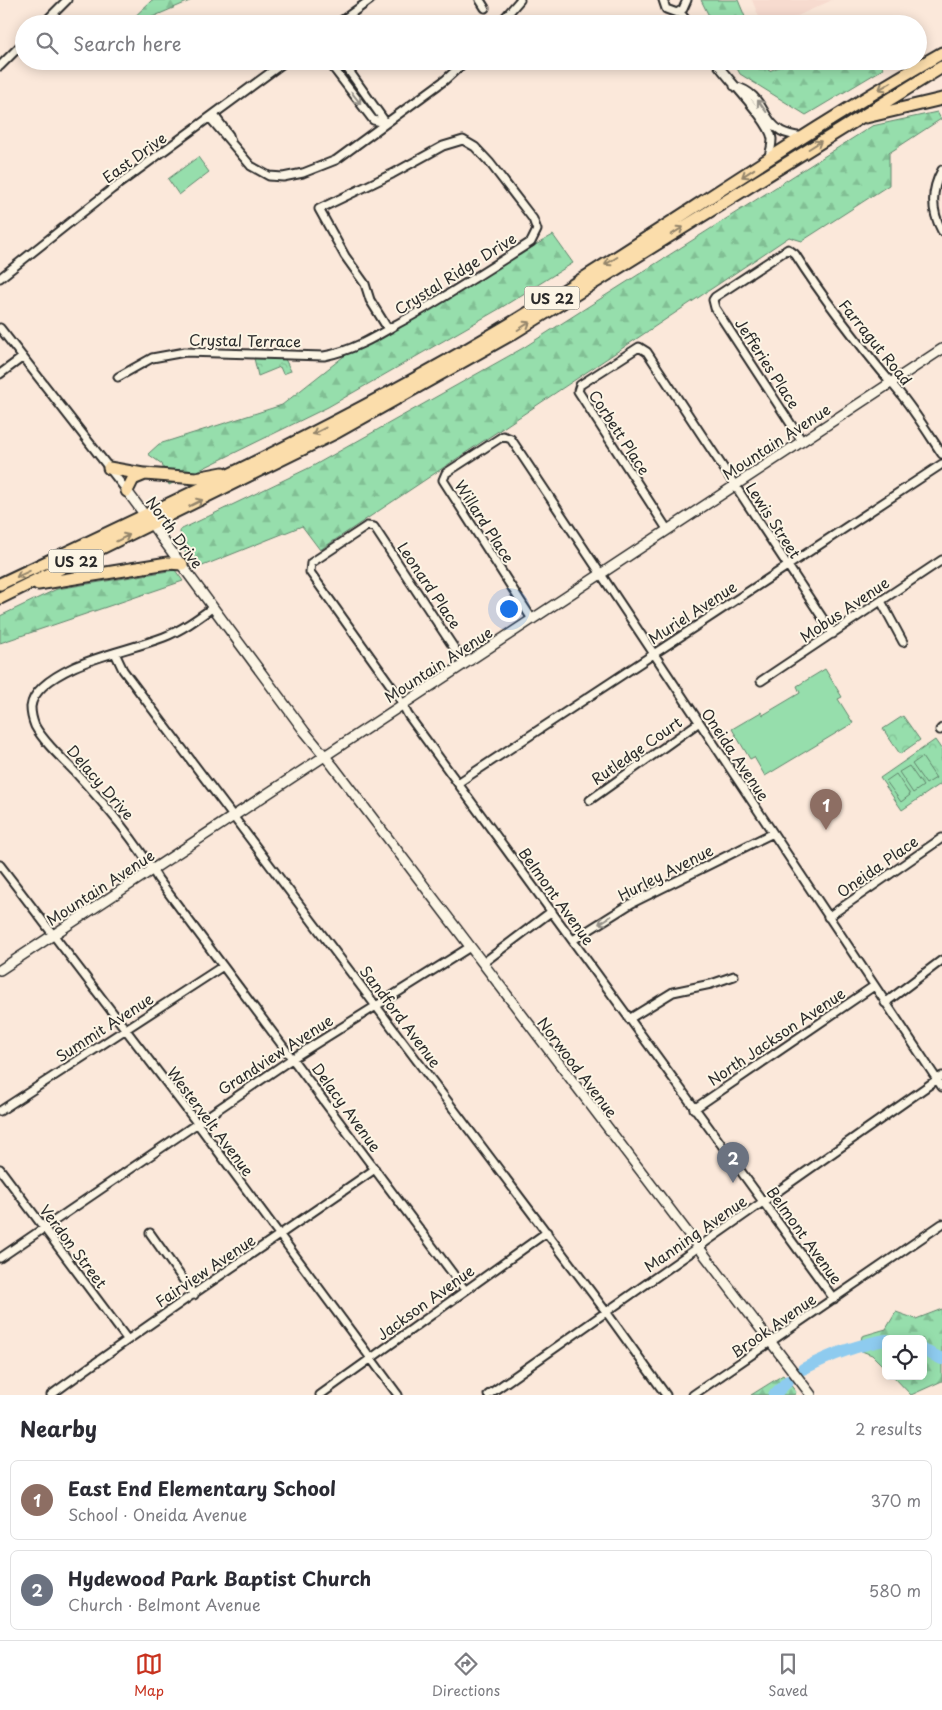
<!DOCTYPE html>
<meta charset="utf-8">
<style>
body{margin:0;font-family:"Playpen Sans",sans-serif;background:#f2f2f3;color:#2b2b33}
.controls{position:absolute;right:15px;bottom:15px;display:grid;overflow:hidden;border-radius:8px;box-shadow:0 2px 12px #0003}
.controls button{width:45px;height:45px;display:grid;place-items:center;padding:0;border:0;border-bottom:1px solid #e1e1e2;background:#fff;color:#2b2b33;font:25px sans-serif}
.you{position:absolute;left:508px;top:608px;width:18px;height:18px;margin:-12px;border:4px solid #fff;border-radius:50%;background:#1a73e8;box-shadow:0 0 0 8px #1a73e833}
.badge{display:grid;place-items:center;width:32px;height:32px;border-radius:50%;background:#c8321e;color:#fff;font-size:16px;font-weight:700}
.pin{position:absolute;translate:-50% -41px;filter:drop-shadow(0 1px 2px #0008)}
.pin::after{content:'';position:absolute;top:26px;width:18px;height:15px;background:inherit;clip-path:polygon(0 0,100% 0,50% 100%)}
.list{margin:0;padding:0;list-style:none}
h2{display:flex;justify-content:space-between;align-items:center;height:65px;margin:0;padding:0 20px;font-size:21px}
h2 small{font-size:16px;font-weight:400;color:#7c7c81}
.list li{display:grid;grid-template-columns:32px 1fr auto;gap:15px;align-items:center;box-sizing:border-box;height:80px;margin:0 10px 10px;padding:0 10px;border:1px solid #e1e1e2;border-radius:8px}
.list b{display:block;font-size:19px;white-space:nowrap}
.list p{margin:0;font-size:16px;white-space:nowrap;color:#7c7c81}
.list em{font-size:16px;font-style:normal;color:#7c7c81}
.icon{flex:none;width:28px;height:28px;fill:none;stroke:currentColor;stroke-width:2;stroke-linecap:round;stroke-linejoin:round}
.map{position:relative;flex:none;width:942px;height:1395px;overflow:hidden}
.search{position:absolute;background:#fff;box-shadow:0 2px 12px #0003;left:15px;right:15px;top:15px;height:55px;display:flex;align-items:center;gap:12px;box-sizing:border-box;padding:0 18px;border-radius:28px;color:#7c7c81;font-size:19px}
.sheet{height:245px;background:#fff}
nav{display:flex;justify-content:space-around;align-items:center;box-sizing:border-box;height:70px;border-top:1px solid #e1e1e2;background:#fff;font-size:14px;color:#7c7c81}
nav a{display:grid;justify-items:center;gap:2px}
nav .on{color:#c8321e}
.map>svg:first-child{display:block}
</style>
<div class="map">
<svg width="942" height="1395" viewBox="0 0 942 1395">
<defs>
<pattern id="forest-firs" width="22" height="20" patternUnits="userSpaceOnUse" patternTransform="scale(1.25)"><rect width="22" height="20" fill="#96deac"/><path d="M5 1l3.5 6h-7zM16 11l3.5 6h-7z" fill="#81bf94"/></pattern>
<pattern id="park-crowns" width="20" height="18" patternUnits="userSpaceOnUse" patternTransform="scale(1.25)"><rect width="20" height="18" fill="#96deac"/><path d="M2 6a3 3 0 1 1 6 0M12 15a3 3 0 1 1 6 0" fill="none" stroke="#81bf94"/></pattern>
</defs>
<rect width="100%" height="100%" fill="#fbe8da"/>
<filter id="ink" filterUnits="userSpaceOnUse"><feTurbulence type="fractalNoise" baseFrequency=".02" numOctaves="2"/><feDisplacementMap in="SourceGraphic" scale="10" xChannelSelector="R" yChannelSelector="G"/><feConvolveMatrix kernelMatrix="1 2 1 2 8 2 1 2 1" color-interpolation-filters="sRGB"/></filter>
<g filter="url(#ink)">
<path fill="#f7dbcf" d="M752,0h80l-52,24h-18z"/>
<path fill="url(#forest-firs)" stroke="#60846c" d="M152,0h40l-56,24h-9z
M701,0h37l10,24h-35z
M733,61h32l4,10 25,-10h87l2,8 -77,46 -66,-41z
M937,112l4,7 -52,34v32l-87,56 -13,-4 -469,313 -18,-24 -107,43c-9,-15 -15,-22 -15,-39l133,-64 210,-118 349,-222z
M553,235l20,28 -74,46 -171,98 -159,78 -7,-21 -14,-10 11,-10 123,-39 66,-52z
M175,570l8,11 -183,62v-27l57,-27z
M942,1309v72l-31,14 -18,-19h30v-37h-37v30l-14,-14 -13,-5 3,-14 24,-7 10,-17 20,7z
M783,1375l13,17 -2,3h-43z"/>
<path fill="url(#park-crowns)" stroke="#60846c" d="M284,357l7,14 -8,3 -3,-7 -22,9 -4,-18z
M903,716l17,24 -20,14 -17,-25z
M935,740l7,10v33l-40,27 -22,-32z"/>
<path fill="#96deac" stroke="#60846c" d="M198,157l11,15 -30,23 -11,-16z
M825,669l17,28 -4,2 15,24 -88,53 -11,-19 -4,2 -18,-30 29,-17 2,3 37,-22 -3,-7z
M922,757l14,21 -10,6 -14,-20z
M909,766l14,20 -10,7 -14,-21z
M896,774l14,21 -9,7 -15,-21z"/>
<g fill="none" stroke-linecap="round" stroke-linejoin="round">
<path stroke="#8ecbef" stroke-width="12" d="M923,1350l19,9
M803,1369c27,-14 53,-24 83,-29
M774,1395l14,-14"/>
<g stroke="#2b2b2b" stroke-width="11">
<path id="minor" d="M480,0l5,8
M663,0l3,9 11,4 6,-4 4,-9
M680,12l9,12
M43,24l24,-24
M337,24l33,-24
M499,24l21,-24
M342,61l44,62
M715,61c12,18 55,60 57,78 0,7 -2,14 -4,20
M331,65l42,55 13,3
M0,66l24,-24
M734,86c30,7 27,33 47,45 7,4 16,5 23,6
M214,115l15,20 2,7
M210,118l41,48 18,10 14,1 20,-4 33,-13 109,-80 21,-19
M942,170c-11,20 -11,41 0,61
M0,278l112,-89 174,-128
M0,328l127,163
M0,374l23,-17
M118,377l34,-19 33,-6 139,4c27,-5 50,-18 73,-32 46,-25 90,-54 134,-82l6,-12 -4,-11 -43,-56 -15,-16 -12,-7 -20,6 -51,28 -73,35 26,47 20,28 5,16 18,29
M802,441l-87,-133 -2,-8 2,-3 73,-48 7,5c31,49 66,93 103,137 16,19 30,42 44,63
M667,529l-89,-138 2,-6 59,-38 8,5 186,282
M881,601l22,41
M212,608c-15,11 -30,22 -48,29 -29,11 -61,17 -90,30 -15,7 -41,21 -43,40 0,6 2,14 4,19 10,18 28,33 42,48 30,33 59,67 81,105l307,411
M532,619l-89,-139 3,-7 57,-37 8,3 431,648
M115,653l8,17 484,643 59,82
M464,663l-90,-136 -7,-1 -56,37 -1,9 87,122 11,21 426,584
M761,681l181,-121
M940,730l2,-2
M458,783l484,-319
M590,800l108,-77
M0,865l197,258 201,272
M828,917l114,-79
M573,940l59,-37 141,-70
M483,963l69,-52
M885,1003l57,-43
M629,1019l44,-27 38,-8 23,-8
M694,1109l180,-123
M0,1111l223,-145
M0,1169l127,170
M150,1233l44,62
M0,1258l293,-200 177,-111
M51,1395c106,-78 216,-151 324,-226
M320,1395l227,-163
M488,1395l454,-319
M693,1395l249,-171"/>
</g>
<g stroke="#2b2b2b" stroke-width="12">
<path id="tertiary" d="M127,491l178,241 28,34 478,629
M0,970l942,-621"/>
</g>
<g stroke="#2b2b2b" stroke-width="15">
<path id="trunk" d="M866,117l76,-18
M109,468l34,6
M127,491l6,-12 12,-5 51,4 27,-5
M0,584c167,-79 335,-156 495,-251 151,-90 294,-193 447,-280
M38,584l130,-21 14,1
M0,598l337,-166 173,-97 432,-268"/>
</g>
<use href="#minor" stroke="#fcf5e5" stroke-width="7"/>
<use href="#tertiary" stroke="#fcf5e5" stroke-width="9"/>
<use href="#trunk" stroke="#fbddab" stroke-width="11"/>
</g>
<defs><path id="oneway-shaft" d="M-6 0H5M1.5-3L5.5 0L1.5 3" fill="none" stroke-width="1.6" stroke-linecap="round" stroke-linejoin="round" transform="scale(1.25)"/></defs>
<g stroke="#93846b">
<use href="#oneway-shaft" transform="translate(885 86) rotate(149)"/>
<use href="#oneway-shaft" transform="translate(815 145) rotate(-32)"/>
<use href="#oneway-shaft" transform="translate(748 173) rotate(147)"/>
<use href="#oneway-shaft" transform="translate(677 231) rotate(-32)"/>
<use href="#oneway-shaft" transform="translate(611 261) rotate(148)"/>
<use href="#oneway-shaft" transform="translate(524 326) rotate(-32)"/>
<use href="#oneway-shaft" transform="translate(319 431) rotate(153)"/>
<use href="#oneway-shaft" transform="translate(196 503) rotate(-26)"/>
<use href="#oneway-shaft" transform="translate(123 538) rotate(-26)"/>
<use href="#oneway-shaft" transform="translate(23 574) rotate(155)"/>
</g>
<g stroke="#949088">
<use href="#oneway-shaft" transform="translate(356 98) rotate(52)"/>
<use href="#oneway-shaft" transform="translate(762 106) rotate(-126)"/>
<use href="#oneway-shaft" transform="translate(605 920) rotate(148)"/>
</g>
</g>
<g text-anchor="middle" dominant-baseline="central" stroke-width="4" stroke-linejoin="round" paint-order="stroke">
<g fill="#fcf5e5" stroke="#6a6863" stroke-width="1">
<rect x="524.5" y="286.5" width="55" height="23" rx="4"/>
<rect x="48.5" y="549.5" width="55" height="23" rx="4"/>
</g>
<g font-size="14" font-weight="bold" fill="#2b2b2b">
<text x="552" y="298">US 22</text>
<text x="76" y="561">US 22</text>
</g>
<g font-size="15" fill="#2b2b2b" stroke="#fcf5e5">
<text transform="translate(134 157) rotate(-36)">East Drive</text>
<text transform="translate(455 273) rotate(-32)">Crystal Ridge Drive</text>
<text transform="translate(245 340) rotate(1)">Crystal Terrace</text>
<text transform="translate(876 342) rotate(51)">Farragut Road</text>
<text transform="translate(768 363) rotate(57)">Jefferies Place</text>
<text transform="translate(620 432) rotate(57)">Corbett Place</text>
<text transform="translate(776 441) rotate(-33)">Mountain Avenue</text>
<text transform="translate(774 520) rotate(57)">Lewis Street</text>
<text transform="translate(485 521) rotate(57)">Willard Place</text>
<text transform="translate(175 532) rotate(54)">North Drive</text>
<text transform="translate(430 585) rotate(56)">Leonard Place</text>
<text transform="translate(844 609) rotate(-34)">Mobus Avenue</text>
<text transform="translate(692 612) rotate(-33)">Muriel Avenue</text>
<text transform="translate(438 664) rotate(-33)">Mountain Avenue</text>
<text transform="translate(636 750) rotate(-35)">Rutledge Court</text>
<text transform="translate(736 754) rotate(56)">Oneida Avenue</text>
<text transform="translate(101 782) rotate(49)">Delacy Drive</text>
<text transform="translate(877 866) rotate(-35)">Oneida Place</text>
<text transform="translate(665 872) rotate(-27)">Hurley Avenue</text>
<text transform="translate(100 887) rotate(-33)">Mountain Avenue</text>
<text transform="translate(557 896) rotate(54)">Belmont Avenue</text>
<text transform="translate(401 1016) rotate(53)">Sandford Avenue</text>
<text transform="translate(104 1027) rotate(-33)">Summit Avenue</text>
<text transform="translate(776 1036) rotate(-34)">North Jackson Avenue</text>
<text transform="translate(275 1054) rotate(-33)">Grandview Avenue</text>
<text transform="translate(578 1067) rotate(53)">Norwood Avenue</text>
<text transform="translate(347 1107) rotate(54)">Delacy Avenue</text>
<text transform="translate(211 1121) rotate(53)">Westervelt Avenue</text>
<text transform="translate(695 1233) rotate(-35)">Manning Avenue</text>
<text transform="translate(805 1235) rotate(54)">Belmont Avenue</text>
<text transform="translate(74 1246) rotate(53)">Verdon Street</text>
<text transform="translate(205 1270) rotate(-34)">Fairview Avenue</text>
<text transform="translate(425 1302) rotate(-36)">Jackson Avenue</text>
<text transform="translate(773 1325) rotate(-35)">Brook Avenue</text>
</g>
</g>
</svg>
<div class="controls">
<button><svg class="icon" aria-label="locate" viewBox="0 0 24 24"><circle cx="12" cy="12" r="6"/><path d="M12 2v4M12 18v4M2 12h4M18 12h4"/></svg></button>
</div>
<div class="you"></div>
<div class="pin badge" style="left:826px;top:830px;background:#8d6e63">1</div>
<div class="pin badge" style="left:733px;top:1183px;background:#6b7280">2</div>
<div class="search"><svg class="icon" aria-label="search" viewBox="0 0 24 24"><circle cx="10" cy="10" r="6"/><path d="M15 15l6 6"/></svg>Search here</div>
</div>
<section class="sheet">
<h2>Nearby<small>2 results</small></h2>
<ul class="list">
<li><span class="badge" style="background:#8d6e63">1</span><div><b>East End Elementary School</b><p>School · Oneida Avenue</p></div><em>370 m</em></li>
<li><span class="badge" style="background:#6b7280">2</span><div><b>Hydewood Park Baptist Church</b><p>Church · Belmont Avenue</p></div><em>580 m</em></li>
</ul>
</section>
<nav>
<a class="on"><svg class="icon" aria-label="map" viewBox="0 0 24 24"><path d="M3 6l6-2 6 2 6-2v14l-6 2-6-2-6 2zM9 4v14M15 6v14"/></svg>Map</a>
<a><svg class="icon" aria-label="directions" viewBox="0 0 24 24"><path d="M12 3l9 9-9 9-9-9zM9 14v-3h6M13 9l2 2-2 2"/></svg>Directions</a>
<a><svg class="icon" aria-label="saved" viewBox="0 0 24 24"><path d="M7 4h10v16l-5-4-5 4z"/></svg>Saved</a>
</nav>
